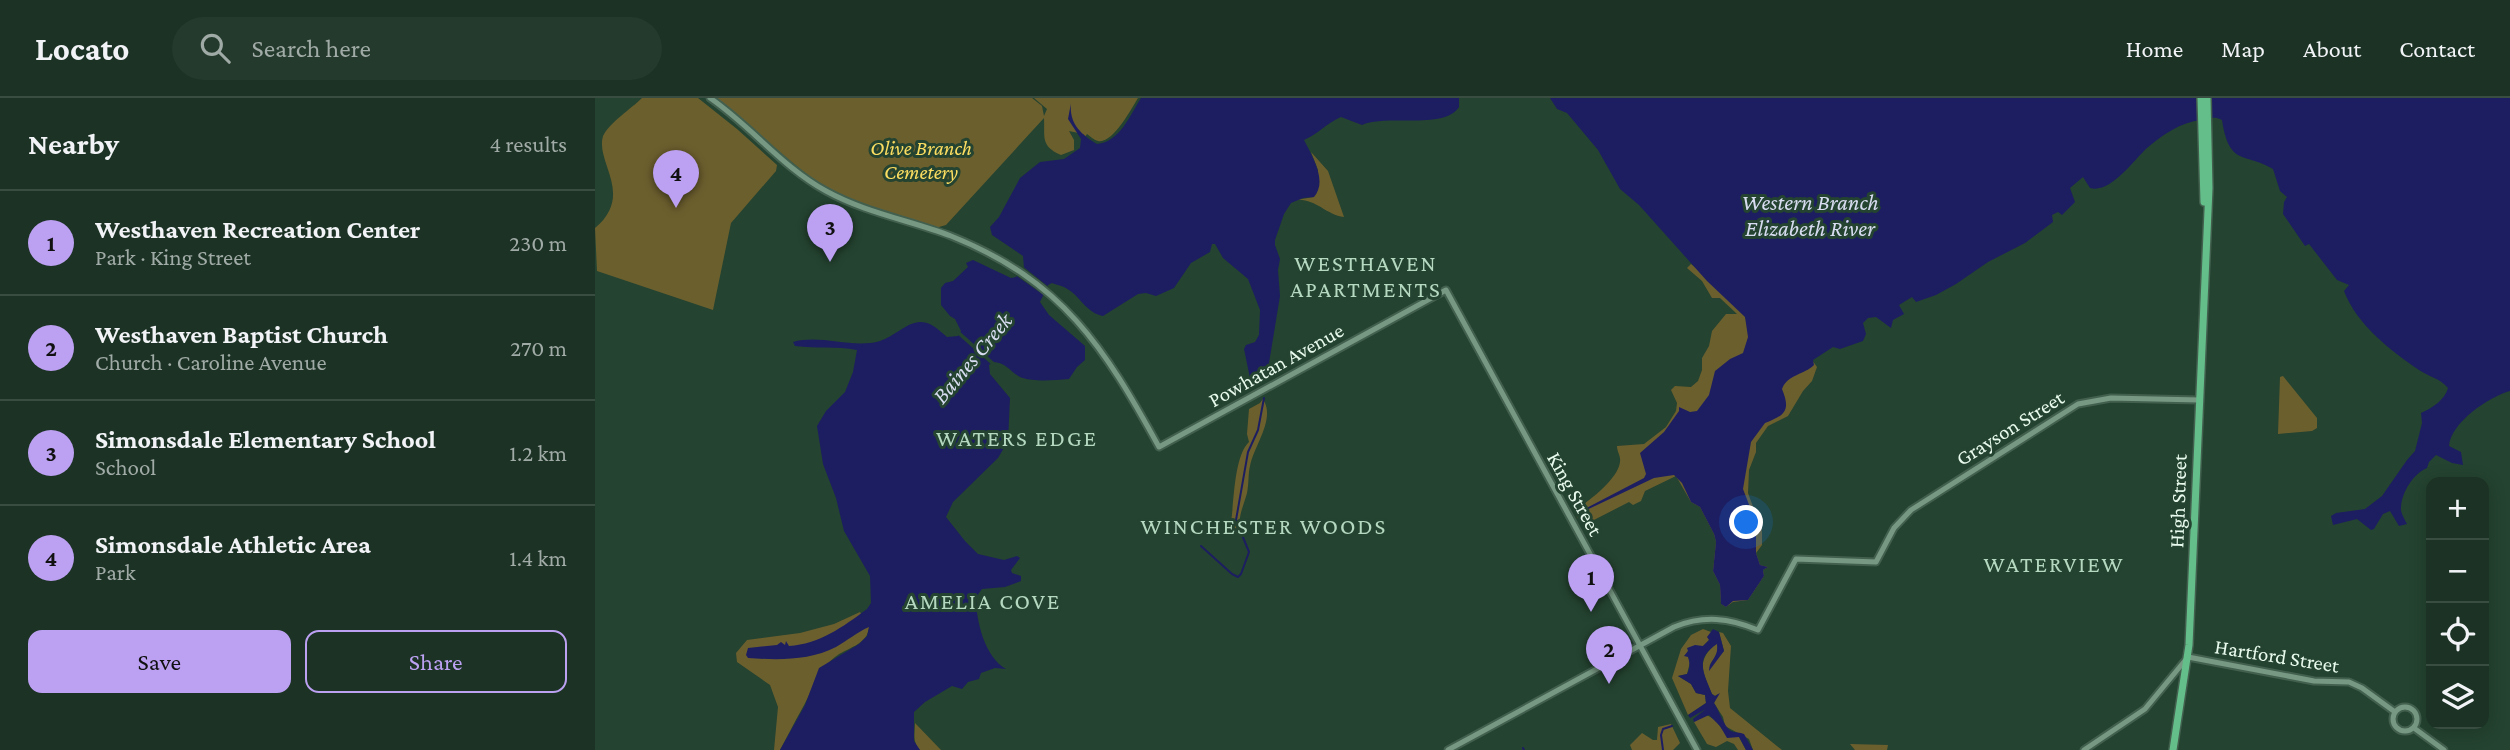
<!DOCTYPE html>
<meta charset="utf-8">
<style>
body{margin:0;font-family:"Crimson Pro",serif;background:#243a2c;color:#f1f3f6}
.controls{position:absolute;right:21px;bottom:21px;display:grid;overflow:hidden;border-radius:14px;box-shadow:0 4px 18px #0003}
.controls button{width:63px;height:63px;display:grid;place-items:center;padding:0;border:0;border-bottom:2px solid #394d41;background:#1b3224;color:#f1f3f6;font:35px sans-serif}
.you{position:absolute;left:1152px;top:425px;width:24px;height:24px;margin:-18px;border:5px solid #fff;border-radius:50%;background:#1a73e8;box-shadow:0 0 0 10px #1a73e833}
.badge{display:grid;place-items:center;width:46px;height:46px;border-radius:50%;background:#bca0f2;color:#111;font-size:23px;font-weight:700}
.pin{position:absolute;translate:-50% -58px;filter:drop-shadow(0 2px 4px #0008)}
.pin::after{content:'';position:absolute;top:37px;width:24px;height:21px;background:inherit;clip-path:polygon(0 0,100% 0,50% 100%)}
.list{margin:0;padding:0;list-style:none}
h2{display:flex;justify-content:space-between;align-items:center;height:91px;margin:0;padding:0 28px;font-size:30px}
h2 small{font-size:23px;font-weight:400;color:#a0aaa6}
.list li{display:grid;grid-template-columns:46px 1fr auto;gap:21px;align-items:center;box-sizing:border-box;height:105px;padding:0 28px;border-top:2px solid #394d41}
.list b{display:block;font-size:26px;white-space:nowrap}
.list p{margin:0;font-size:23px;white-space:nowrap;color:#a0aaa6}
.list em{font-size:23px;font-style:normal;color:#a0aaa6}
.actions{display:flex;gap:14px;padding:21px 28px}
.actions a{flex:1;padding:16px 0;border:2px solid #bca0f2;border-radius:14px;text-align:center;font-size:24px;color:#bca0f2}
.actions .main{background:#bca0f2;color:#111}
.icon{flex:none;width:38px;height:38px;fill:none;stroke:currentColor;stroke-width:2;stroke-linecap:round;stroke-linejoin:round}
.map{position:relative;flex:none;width:1915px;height:652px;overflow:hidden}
header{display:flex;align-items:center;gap:42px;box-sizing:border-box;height:98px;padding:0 35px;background:#1b3224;border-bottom:2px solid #394d41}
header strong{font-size:33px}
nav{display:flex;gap:38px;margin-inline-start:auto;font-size:24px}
.search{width:490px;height:63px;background:#243a2c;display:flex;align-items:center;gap:18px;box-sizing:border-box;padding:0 24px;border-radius:38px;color:#a0aaa6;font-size:26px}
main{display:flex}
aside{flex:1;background:#1b3224}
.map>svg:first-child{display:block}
</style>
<header>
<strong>Locato</strong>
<div class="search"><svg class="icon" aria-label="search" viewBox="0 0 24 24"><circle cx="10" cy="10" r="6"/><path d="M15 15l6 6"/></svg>Search here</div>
<nav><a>Home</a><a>Map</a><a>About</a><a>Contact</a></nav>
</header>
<main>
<aside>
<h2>Nearby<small>4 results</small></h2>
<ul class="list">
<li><span class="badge">1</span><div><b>Westhaven Recreation Center</b><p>Park · King Street</p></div><em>230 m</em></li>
<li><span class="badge">2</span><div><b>Westhaven Baptist Church</b><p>Church · Caroline Avenue</p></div><em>270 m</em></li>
<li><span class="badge">3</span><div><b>Simonsdale Elementary School</b><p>School</p></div><em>1.2 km</em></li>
<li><span class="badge">4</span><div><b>Simonsdale Athletic Area</b><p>Park</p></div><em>1.4 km</em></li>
</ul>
<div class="actions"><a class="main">Save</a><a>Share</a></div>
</aside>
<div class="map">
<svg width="1915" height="652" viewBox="0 0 1915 652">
<rect width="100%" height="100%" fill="#244330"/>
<path fill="#6c5f2e" d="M47,0h56l39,31 40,36 -1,6 -45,52 -18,87 -116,-39 -2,-43c40,-34 0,-65 8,-92 7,-14 28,-27 39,-38z
M120,0h317l10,8 2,10 3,-7 -13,-11h104c-7,11 -25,46 -40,43 -4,-1 -7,-4 -11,-7l-2,3 -2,-3 -14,-3 5,9v10l-13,5c-21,-9 -16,-18 -17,-37l-98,107 -14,4 -74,-24 -41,-22z
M716,54l17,19 16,46c-18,-2 -29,-19 -48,-17l18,-3 4,-27z
M1096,166l50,41 30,88 41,-33 5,7 -5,14 -9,10 -15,25 -20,10 -12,17v9l-7,18 -1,23 14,38v14l-6,8 4,12 8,2 -5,3 1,6 -16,24 -15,2 -7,5 -5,-3 -1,-19 -7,-14 3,-29 -2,-8 -14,-27 -9,-5 -15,-26 -31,15 -4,10 -8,4 -4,-3 -39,20 -12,-4 -3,-4 2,-5c13,-9 41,-30 43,-47 1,-6 -3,-10 -3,-16l27,-2 22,-17 10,-16 1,-8 -6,-13 4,-4 16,1 7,-6 4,-11v-12l7,-12 3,-15 14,-17h11l-17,-16h-8l-10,-17 -15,-13z
M1688,278l34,42v10l-5,3 -34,3 2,-57z
M668,301c13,20 -9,46 -13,67 -2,8 -1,18 -3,27 -4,15 -11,26 -5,42l-4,1 -5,-5 -2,-8c3,-21 3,-67 18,-81l-2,-8 2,-25 11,-6z
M265,514l9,15c-1,18 -23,21 -34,30 -22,18 -20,29 -32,50 -8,14 -15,28 -23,43h-6l4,-43 -8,-22 -33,-23 -1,-9 11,-13 53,-7 34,-9z
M1108,531l8,3 -2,8 -6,6 -15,5 -1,3 3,8 -3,12 -9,2 13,8 5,9 9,2 1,8 -18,12 -16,-37 9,-29 10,-14z
M1124,534l4,1 8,13 -3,45 2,17 52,42h-29l-4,-11 -24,-13 -2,-9 -9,-14 4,-9 -3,2 -3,-2c-9,-22 -17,-33 5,-51l1,10 -9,13 15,-15z
M1111,617c17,6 13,22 33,22l7,13h-8l-4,-6 -7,-3 -11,6 -9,-3 -13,-22z
M320,625l25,26 1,1h-21c-8,-8 -5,-17 -5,-27z
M1076,626l9,19 -7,7h-41l-2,-5 12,-12 11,7h4l1,-13z
M1255,646l38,1 -1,5h-32z"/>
<path fill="#1d1e61" d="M546,0h318v9c-14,23 -74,7 -97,18l-21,-8c-14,6 -23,17 -37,23 8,16 24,41 10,57l-11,1 -12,5 -7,11 -9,26v5l5,14 -2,11 2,26 -11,67 -4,13 -8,6 -7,-4 -6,-29 2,-4 9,-3 4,-7 1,-25 -12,-31 -25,-21 -8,-14h-3l-2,8 -19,11 -17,25 -18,8 -10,-3 -8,1 -35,22c-16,-3 -22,-18 -34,-26 -5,-4 -12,-5 -17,-7l-4,2 -8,17 9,13 36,31v14l-8,7 -8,12c-14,1 -34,3 -46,-1 -12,-4 -16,-16 -30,-16l-4,3 1,9 20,24 -2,43 -10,17 -45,44 -7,15 19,24 13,13 26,6 13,-4 3,2 -9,12 1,3 9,3v5l-16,6 -23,2 -6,8c0,25 9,60 30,72l-11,-1 -14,5 -2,6 -11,3 -6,7 -10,-3 -27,16 -11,10v29l6,9h-140l25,-45 14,-37 40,-24 8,-8 2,-9c-12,5 -22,14 -33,20 -27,14 -59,13 -88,11l-2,-3 2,-7 29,-3 4,-3 4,3 1,-4 3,5c30,-2 54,-19 78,-37l4,-6 -1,-27 -26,-45 -8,-33 -13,-34 -6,-38 9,-15 19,-19 8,-20 4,-22c-21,-4 -41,-1 -62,-4l-2,-4c28,-8 59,7 87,-1 13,-4 26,-18 39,-19 14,0 19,8 28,15l11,-1 3,-5 -6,-12 -5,-3 -9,-11v-17l4,-5 8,-2 15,-14 -2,-4 7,-3 38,18 5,-1 8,-9 -1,-12 -31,-21 -2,-8 9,-10 21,-39 20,-16 24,-3 16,-11 1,-9 -13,-20 3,-16c-2,20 9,31 26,41 23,-2 33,-29 44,-46z
M1915,0v293c-21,6 -59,31 -61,55l12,6 2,13 -11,-2 -16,-8 -7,7 -2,6c-14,6 -25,24 -26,39 -1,5 4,13 6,17l-8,2 -9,-15 -7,3 -9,15 -3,1 -14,-11 -24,6 -2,-9 5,-3 29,-4 17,-13 25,-36 8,-9 7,-28 -1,-10c11,-5 24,-13 27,-25 -8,-10 -19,-11 -29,-18 -29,-20 -62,-45 -75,-79l5,-6 -12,-5 -28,-36 -4,2 -22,-32 1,-12 3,-5 -7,-6 -7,-22c-28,-17 -44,-2 -51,-49 -7,-4 -13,-2 -21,0 -20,2 -39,15 -54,28 -13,12 -37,46 -57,40l-7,-11 -13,11 5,14 -13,13 -4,-3 -6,3 1,7 -28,21 -37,19 -32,22 -20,11 -20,7 -4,-5 -13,8 5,9 -11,6 -2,8 -15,-11 -8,1 -5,5 3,11 -3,7 -23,8 -7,-2 -20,13 1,5c-10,10 -26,9 -32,24 9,22 3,26 -17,34l-14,19 -8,47 13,34v30l4,12 8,2 -5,3 1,6 -16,24 -15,1 -7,6 -5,-3 -1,-19 -7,-14 3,-29 -2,-8 -14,-27 -9,-5 -9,-19 -8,-8 -20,3 -78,37 -1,-1 69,-36 2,-4 -6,-21 24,-21 15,-21v-4l11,5 7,-1 12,-16 6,-24 15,-12 13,-6 5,-16 -3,-20 -38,-36 -68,-76 -19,-16 -22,-39 -31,-37 -10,-4 -7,-11z
M1118,531l6,3 5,19 -15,20c0,-11 10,-13 8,-27 -23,15 -13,29 -5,50l3,2 5,-3 -6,10c5,7 10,24 17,28 4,2 9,1 13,3l9,16h-7l-7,-13 -12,1 -7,-12 -11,-11 -15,7 -1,-3 13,-10 -16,9 -2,-3 18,-12 -1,-8 -9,-2 -5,-9 -13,-8 9,-2c3,-6 3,-11 1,-17l-4,-1 4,-5 -1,-3 8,-3 8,1 6,-6 -2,-3z"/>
<path fill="#244330" d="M426,167l29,23 -5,8 -31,-22z
M362,231l38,34 -2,3 -37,-33z"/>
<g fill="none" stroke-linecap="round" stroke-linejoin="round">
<path stroke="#1d1e61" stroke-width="2" d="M606,448l31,28 6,3 3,-3 8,-22 -13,-32 12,-68 10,-22 6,-32
M928,650l1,2
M1068,652l-2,-15 2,-6 9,-3"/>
<g stroke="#43604f" stroke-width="9">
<path id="tertiary" d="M115,0c41,28 72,69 116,93 40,22 83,29 125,45 112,45 153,111 208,211l287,-157 251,460
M1798 621a12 12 0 1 1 24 0a12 12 0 1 1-24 0Z
M1819,630l30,22
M853,652l226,-123c30,-12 55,-9 84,3l38,-71 80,3 18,-34 17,-18 167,-106 33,-6 88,2
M1489,652l61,-41 43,-52 126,24 35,1 13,6 33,24"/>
</g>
<g stroke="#43604f" stroke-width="10">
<path id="primary" d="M1606,0l3,104
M1578,652l16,-105 20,-457 -2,-90"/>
</g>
<use href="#tertiary" stroke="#779983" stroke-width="5"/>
<use href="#primary" stroke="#64be8a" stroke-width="7"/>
</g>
<g text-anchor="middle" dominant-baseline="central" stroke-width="6" stroke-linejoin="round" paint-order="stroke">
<g font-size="21" font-style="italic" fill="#fbdd61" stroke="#244330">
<text x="326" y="50">Olive Branch<tspan x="326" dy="24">Cemetery</tspan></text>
</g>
<g font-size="21" fill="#e8faed" stroke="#244330">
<text transform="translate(681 267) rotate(-29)">Powhatan Avenue</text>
<text transform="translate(1415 330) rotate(-32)">Grayson Street</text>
<text transform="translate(980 396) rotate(61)">King Street</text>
<text transform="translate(1583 403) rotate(-88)">High Street</text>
<text transform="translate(1682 558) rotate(9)">Hartford Street</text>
</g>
<g font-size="23" font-style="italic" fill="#d7dcf0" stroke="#244330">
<text x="1215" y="104">Western Branch<tspan x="1215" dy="26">Elizabeth River</tspan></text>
<text transform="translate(377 260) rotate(-50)">Baines Creek</text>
</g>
<g font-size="23" letter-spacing="2" fill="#b4d8c0" stroke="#244330">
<text x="771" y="165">WESTHAVEN<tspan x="771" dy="26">APARTMENTS</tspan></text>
<text x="422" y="340">WATERS EDGE</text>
<text x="669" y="428">WINCHESTER WOODS</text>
<text x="1459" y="466">WATERVIEW</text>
<text x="388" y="503">AMELIA COVE</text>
</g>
</g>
</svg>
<div class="controls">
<button>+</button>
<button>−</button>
<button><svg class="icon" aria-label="locate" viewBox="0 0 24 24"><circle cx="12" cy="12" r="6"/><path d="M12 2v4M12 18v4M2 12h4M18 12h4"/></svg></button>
<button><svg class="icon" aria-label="layers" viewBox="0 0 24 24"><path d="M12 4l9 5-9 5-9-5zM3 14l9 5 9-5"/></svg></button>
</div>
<div class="you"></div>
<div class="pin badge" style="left:996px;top:514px">1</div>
<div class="pin badge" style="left:1014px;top:586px">2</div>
<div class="pin badge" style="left:235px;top:164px">3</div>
<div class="pin badge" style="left:81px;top:110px">4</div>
</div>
</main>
